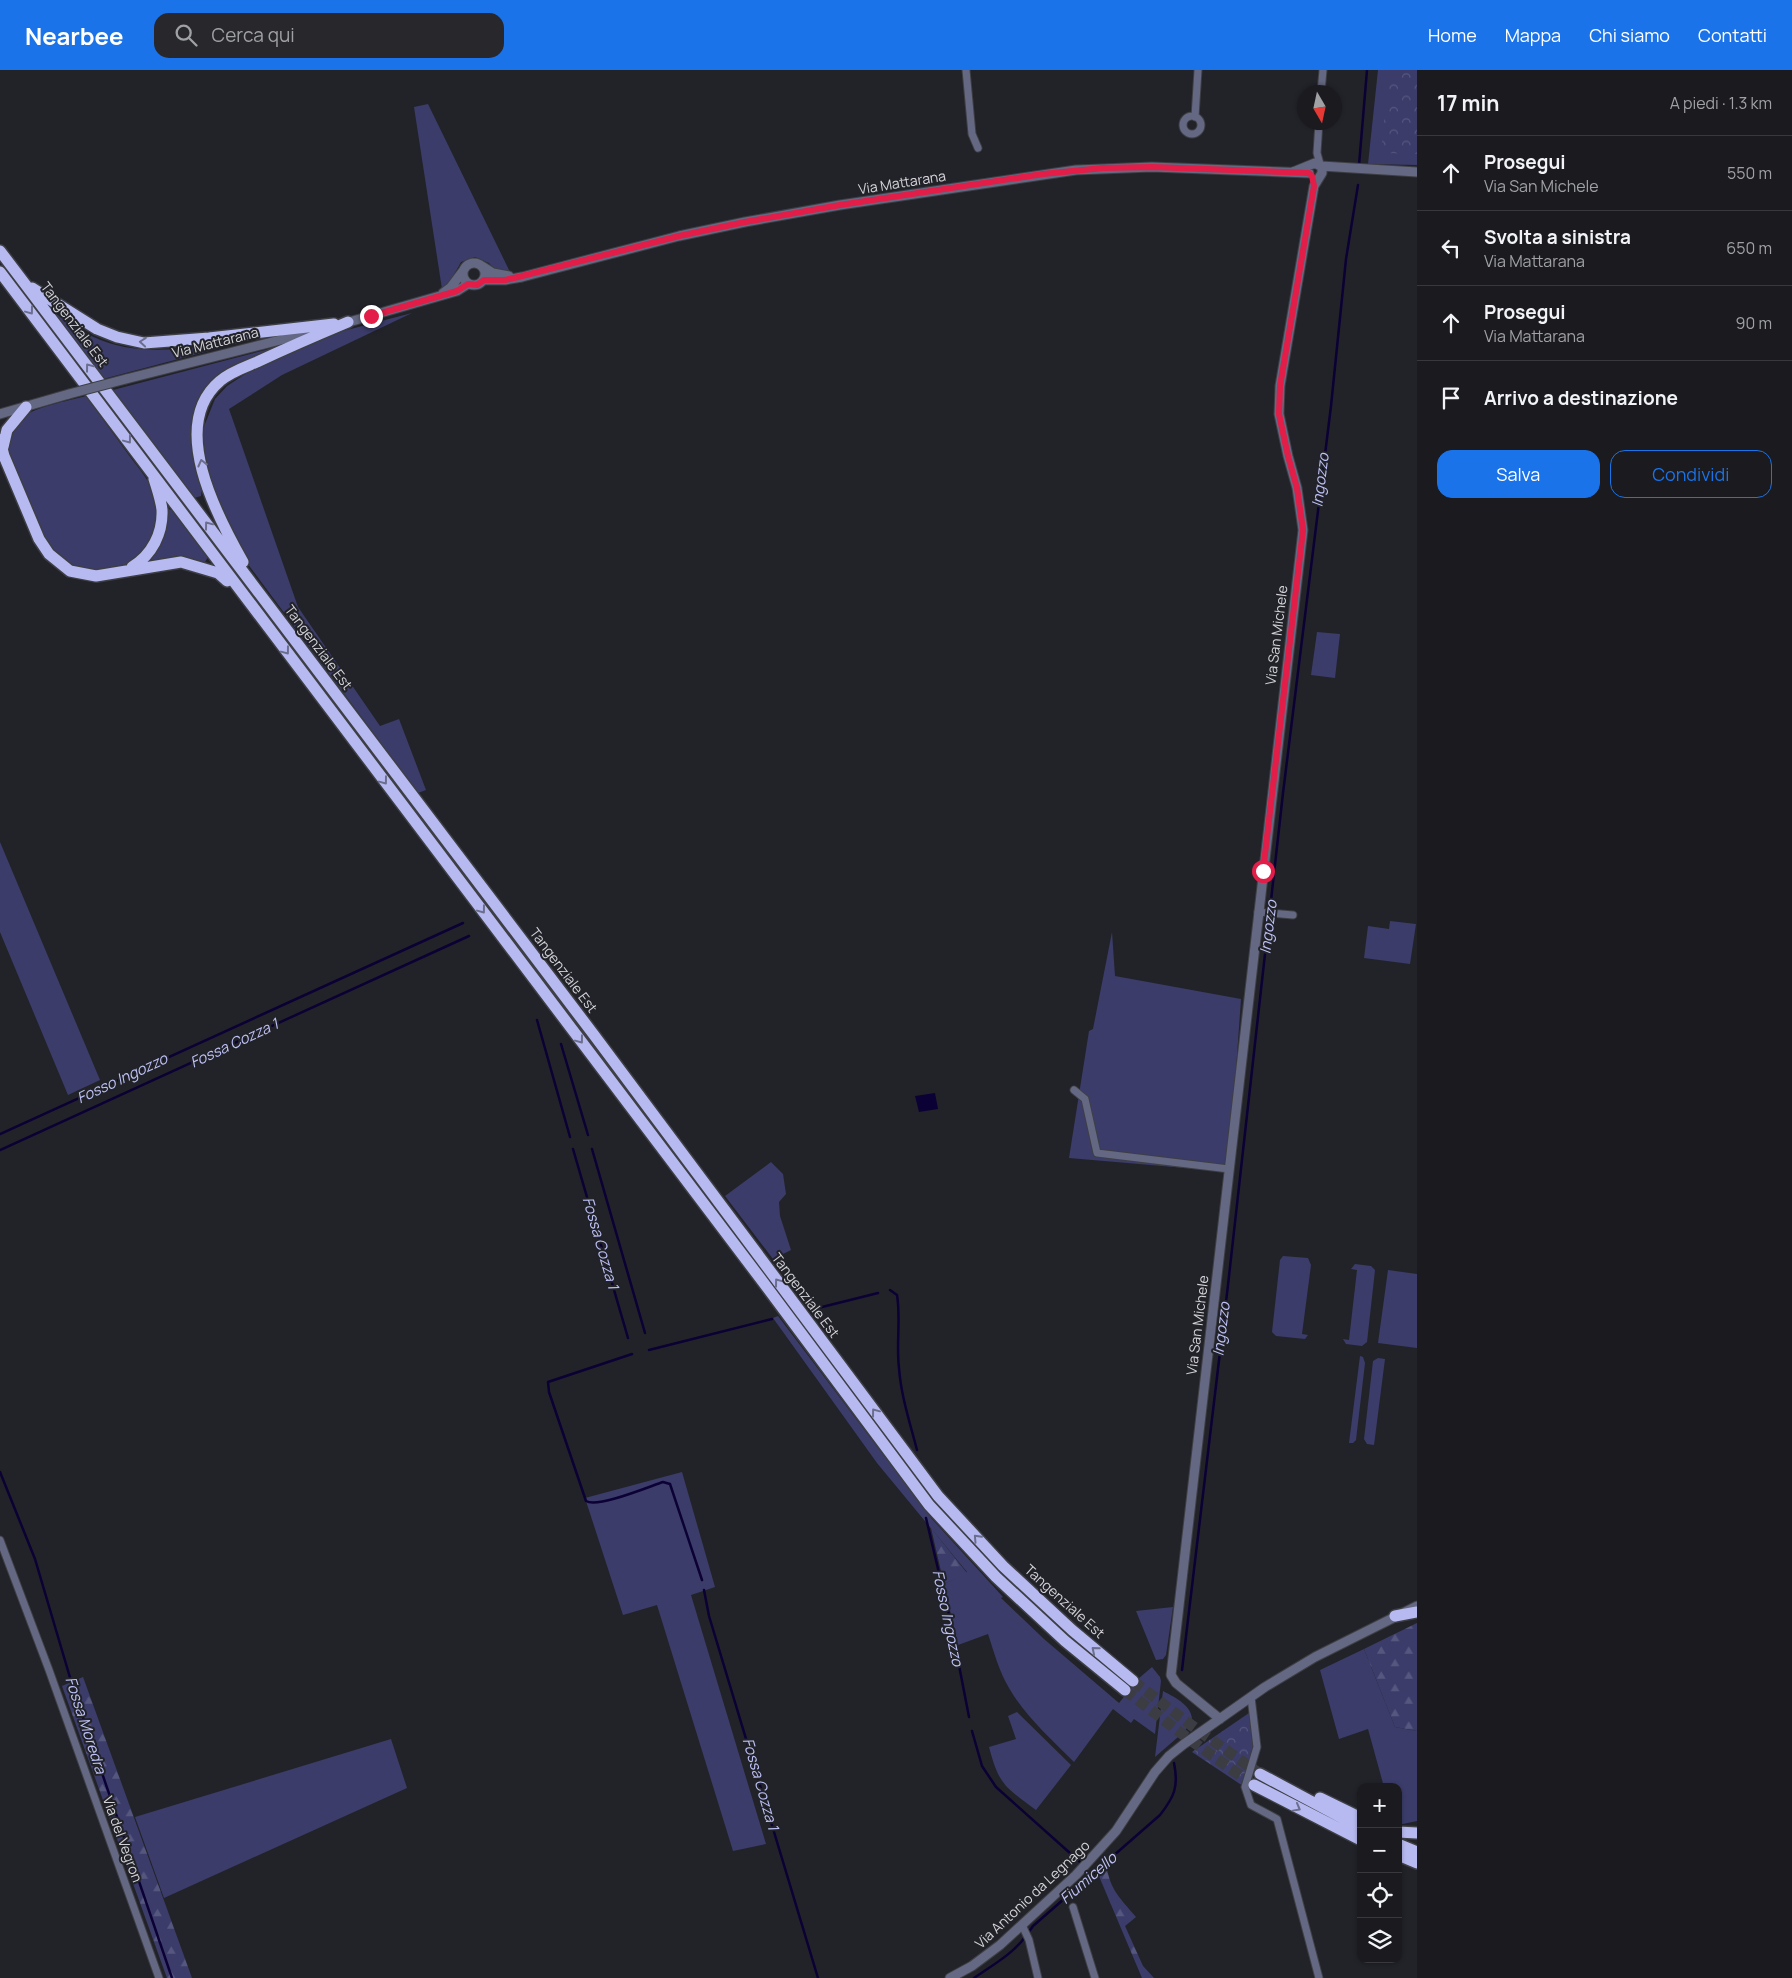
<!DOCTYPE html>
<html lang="it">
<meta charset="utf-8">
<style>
body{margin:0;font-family:Manrope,sans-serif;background:#27272c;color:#f1f3f6}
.controls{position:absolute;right:15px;bottom:15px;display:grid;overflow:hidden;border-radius:10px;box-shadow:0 1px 4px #0004}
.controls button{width:45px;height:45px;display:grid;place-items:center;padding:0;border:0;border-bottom:1px solid #38383d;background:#1a1a1f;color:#f1f3f6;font:25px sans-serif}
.compass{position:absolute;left:1297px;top:15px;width:45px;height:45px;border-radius:50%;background:#1a1a1f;box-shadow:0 1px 4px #0004;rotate:171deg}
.stop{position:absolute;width:15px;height:15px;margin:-11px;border:4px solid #e11d48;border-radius:50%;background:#fff}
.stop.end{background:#e11d48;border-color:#fff;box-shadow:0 1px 5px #0008}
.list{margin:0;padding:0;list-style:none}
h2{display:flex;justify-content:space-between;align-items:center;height:65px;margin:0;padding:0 20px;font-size:21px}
h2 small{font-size:16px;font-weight:400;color:#9fa1a4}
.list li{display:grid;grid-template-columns:32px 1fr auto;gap:15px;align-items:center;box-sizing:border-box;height:75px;padding:0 20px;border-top:1px solid #38383d}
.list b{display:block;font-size:19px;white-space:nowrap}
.list p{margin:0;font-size:16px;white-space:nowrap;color:#9fa1a4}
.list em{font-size:16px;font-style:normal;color:#9fa1a4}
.actions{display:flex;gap:10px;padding:15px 20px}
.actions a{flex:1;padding:11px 0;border:1px solid #1a73e8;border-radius:15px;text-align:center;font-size:18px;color:#1a73e8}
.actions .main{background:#1a73e8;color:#fff}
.icon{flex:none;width:28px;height:28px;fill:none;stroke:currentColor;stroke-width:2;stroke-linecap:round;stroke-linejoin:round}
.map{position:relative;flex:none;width:1417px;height:1908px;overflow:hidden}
header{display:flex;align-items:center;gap:30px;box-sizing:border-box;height:70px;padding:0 25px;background:#1a73e8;color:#fff}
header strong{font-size:24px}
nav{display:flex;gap:28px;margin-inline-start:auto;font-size:18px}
.search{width:350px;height:45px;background:#27272c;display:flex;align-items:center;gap:12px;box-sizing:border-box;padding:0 18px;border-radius:15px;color:#9fa1a4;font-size:19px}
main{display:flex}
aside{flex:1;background:#1a1a1f}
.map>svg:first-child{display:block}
</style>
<header>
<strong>Nearbee</strong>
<div class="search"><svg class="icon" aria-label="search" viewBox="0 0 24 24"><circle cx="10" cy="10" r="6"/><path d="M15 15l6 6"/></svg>Cerca qui</div>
<nav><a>Home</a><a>Mappa</a><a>Chi siamo</a><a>Contatti</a></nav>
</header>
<main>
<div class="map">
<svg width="1417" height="1908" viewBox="0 0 1417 1908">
<defs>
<pattern id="forest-firs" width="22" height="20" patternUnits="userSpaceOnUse" patternTransform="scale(1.25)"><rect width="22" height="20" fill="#3b3c6a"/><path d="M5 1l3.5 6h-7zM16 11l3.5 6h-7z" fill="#56577f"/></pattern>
<pattern id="park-crowns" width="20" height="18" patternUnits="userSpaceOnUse" patternTransform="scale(1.25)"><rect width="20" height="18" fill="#3b3c6a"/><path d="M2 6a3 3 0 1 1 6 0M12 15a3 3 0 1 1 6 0" fill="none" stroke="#56577f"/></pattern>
</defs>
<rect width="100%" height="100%" fill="#222329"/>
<path fill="#3b3c6a" d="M1378,0h39v95l-49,-1z
M428,34l82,168 -14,-1 -7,-8 -14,-6 -14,5 -10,18 -9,9 -28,-182z
M412,243l-130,62 -53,34 69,198 82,119 19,-7 27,71 -8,3 -185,-249 -22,-56 -9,-47 1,-12 12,-30 12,-13 23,-15 74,-35z
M56,244c17,11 32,22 50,28 51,18 116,0 167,-8l-170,45 -48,-64z
M281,276l-47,22 -40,49 -3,14v16l11,40 -1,9 -7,2 -81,-108z
M86,326c14,19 28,39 42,58 11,15 25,30 29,48 4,23 -9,46 -26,60 -14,12 -41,12 -57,5 -11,-5 -19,-13 -26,-23 -9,-13 -41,-86 -41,-101 0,-5 8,-19 12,-23 13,-13 49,-19 67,-24z
M168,439l4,1 36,47 -3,5 -24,-4 -29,2 -1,-4z
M1317,562l23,2 -5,44 -24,-3z
M0,772l100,238 -32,15 -68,-163z
M1390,851l26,3 -6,40 -46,-6 4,-32 21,3z
M1112,862l3,44 126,23 -12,170 -8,2 -152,-13 20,-127 4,-2z
M771,1092l12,12 3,20 -7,8 1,14 11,34 -18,9 -48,-63z
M1283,1186l25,2 3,7 -9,69 6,1 -3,4 -29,-3 -4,-4 8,-72z
M1355,1194l16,2 4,4 -8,72 -5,4 -16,-2 -3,-5 6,1 8,-70 -6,-1z
M1388,1200l29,4v74l-39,-5z
M778,1246l154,203 71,78 -2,1 43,41 75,64 19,-24 14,-12 8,10 1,4 -6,53 -21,-15 -3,4 -18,-14 -39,53c-23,-23 -49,-46 -65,-74 -10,-17 -15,-36 -21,-54l-30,11 -14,-61 23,-12 -90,-109 -104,-145z
M1360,1286l3,1 2,6 -9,77 -3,3h-4z
M1378,1288l7,1 -11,86 -7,-1 -3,-5 9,-78z
M682,1402l33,115 -24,8 75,249 -33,7 -76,-246 -34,10 -38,-117z
M1173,1537l-7,48 -3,4 -7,1 -20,-49z
M1364,1579l31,78 22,4v90l-19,4v-38h-14l-16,-58 -29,10 -19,-69z
M1163,1621c11,6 27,13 29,27l-7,13 -30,26z
M1017,1642l54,53 -35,45c-31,-23 -37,-25 -47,-63l27,-8 -8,-23z
M391,1669l16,49 -243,110 -29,-81z"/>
<path fill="url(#forest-firs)" d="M931,1458l36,45 -23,11z
M1417,1553v108l-22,-4 -31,-78z
M83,1607l109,301h-25l-105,-292z
M1106,1789c2,29 12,37 30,58l-11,9 18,40 11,12h-12l-46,-109z"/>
<path fill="url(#park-crowns)" d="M1389,0h28v84l-36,-1z
M1249,1643l4,33 -10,40 -51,-34z"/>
<path fill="#0c0134" d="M935,1023l3,16 -19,3 -4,-16z"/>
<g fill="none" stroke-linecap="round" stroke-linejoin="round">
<path stroke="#0c0134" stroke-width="2.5" d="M1359,95l8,-95
M537,950l33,117
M561,974l27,91
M0,1064l463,-211
M573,1079l55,189
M592,1079l53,184
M0,1080l469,-214
M890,1220l7,5c4,24 -1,48 2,73 2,28 11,55 18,82
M810,1240l68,-17
M649,1280l123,-31
M632,1284l-84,28 1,10 37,109c12,7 62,-14 77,-19l7,2 32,96
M0,1402l35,87 39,132 98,287
M926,1448l25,106 18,93
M704,1520l5,26 109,362
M1182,1600l46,-385 55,-492 48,-387 15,-147 12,-74
M972,1661l10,35 14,21 84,75
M1028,1863l5,-7 127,-111c14,-18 19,-28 14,-52
M974,1908c17,-12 39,-24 51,-41"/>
<path stroke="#3c3d43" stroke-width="11" stroke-dasharray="11 5.5" stroke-linecap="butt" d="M1133,1611l66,50 61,43
M1125,1620l64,49 65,46"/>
<g stroke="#3e3f45" stroke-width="9">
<path id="minor" d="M966,0l6,64 6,14
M1321,22l2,-22
M1183 55a9 9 0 1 1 18 0a9 9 0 1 1-18 0Z
M1195,47l3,-47
M1319,52l-2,31 3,11
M1258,842l35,3
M1074,1020l11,9 12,54 132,16
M0,1470l49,130 110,308
M1251,1627l6,50 -12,40 6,18 26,14 42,159
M1073,1837l22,71
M1022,1855l7,15 9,38"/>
</g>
<g stroke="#3e3f45" stroke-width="11">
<path id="tertiary" d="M1321,96l96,6
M463 204a11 11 0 1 1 22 0a11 11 0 1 1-22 0Z
M482,196l11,7 16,3
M484,210h21l17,-3 157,-41 66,-14 95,-17 236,-35 76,-3 157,6
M443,223l8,-6 12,-16
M342,254l115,-33 11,-7
M126,309l194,-49
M0,344l69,-20
M1220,1649l-44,-36 -5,-8 132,-1145 -6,-42 -9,-32 -9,-42 1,-28 34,-200 8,-13v-6l-7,-4 -22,9
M950,1908l22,-12 28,-21 76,-70 40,-44 39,-59 14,-16 15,-12 81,-57 50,-30 102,-51"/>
</g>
<g stroke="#3e3f45" stroke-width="14">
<path id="trunk" d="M0,181l594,784 344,461 65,70 69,64 61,51
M0,202l763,1010 166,223 67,72 69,64 60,49
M32,218l65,41 20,8 27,6 65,-5 125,-14
M0,370l4,16 35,83 10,15 21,17 26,5 85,-14 37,11 9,8
M3,377l4,-17 19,-23
M243,492c-26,-46 -75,-137 -23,-181 10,-9 25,-14 37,-19 30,-14 60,-27 91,-40
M132,497c20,-12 31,-34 30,-57 -1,-10 -5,-21 -8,-31
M1395,1546l22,-4
M1260,1704l101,54
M1254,1715l107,55
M1320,1728l41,20
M1398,1762l19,1
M1398,1774l19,8
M1398,1785l19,8"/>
</g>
<use href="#minor" stroke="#656882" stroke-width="7"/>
<use href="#tertiary" stroke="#656882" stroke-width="9"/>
<use href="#trunk" stroke="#b6baf1" stroke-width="11"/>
<g stroke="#3e3f45" stroke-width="11" stroke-linecap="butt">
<path id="tertiary-bridge" d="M69,324l57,-15"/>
</g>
<use href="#tertiary-bridge" stroke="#656882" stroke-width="9"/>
</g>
<defs><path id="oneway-chevron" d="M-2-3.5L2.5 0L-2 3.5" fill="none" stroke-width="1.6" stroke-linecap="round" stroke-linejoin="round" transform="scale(1.25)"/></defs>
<g stroke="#6c6e8d">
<use href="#oneway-chevron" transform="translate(30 241) rotate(53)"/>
<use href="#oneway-chevron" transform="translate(143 272) rotate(-175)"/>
<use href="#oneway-chevron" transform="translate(89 297) rotate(-127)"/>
<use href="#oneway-chevron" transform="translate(128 370) rotate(53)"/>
<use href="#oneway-chevron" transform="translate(202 393) rotate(-104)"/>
<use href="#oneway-chevron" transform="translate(208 455) rotate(-127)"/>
<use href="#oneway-chevron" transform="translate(286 581) rotate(53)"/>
<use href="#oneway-chevron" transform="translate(384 711) rotate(53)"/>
<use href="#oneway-chevron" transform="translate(482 840) rotate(53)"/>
<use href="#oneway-chevron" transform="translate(580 970) rotate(53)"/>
<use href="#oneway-chevron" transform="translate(778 1212) rotate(-127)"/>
<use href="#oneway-chevron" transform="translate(875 1342) rotate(-127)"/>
<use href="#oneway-chevron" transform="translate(977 1468) rotate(-133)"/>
<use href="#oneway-chevron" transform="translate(1095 1580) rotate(-140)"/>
<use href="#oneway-chevron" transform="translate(1297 1738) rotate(29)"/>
</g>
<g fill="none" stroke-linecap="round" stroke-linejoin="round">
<path stroke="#e11d48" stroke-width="6" d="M371,246l86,-25 11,-7 9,1 7,-5h21l17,-4 157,-40 66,-14 95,-17 203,-31 60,-6 49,-1 157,6 3,3 2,10 -34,200 -1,28 9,42 9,32 6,42 -40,341"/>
</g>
<g text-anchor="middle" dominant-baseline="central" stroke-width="4" stroke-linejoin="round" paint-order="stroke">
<g font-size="14" fill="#d2d2d7" stroke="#222329">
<text transform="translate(902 112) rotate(-9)">Via Mattarana</text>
<text transform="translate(75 254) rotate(53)">Tangenziale Est</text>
<text transform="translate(215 272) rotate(-14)">Via Mattarana</text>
<text transform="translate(1276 565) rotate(-83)">Via San Michele</text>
<text transform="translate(319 577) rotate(53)">Tangenziale Est</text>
<text transform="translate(564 900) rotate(53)">Tangenziale Est</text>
<text transform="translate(806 1225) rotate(53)">Tangenziale Est</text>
<text transform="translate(1197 1255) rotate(-83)">Via San Michele</text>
<text transform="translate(1065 1531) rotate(42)">Tangenziale Est</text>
<text transform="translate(123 1769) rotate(70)">Via del Vegron</text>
<text transform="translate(1032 1824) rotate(-43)">Via Antonio da Legnago</text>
</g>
<g font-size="15" font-style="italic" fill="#bec2f7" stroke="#222329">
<text transform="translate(1320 410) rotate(-83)">Ingozzo</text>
<text transform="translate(1268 857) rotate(-83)">Ingozzo</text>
<text transform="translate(234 973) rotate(-25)">Fossa Cozza 1</text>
<text transform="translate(122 1008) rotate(-25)">Fosso Ingozzo</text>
<text transform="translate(601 1173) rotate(74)">Fossa Cozza 1</text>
<text transform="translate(1221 1259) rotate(-83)">Ingozzo</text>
<text transform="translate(948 1548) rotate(78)">Fosso Ingozzo</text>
<text transform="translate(86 1655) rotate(72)">Fossa Moredra</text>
<text transform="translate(761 1714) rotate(74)">Fossa Cozza 1</text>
<text transform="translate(1088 1808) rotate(-41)">Fiumicello</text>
</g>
</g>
</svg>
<div class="controls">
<button>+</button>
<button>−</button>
<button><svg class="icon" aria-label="locate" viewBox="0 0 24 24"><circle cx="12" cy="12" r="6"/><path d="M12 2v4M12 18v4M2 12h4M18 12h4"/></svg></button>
<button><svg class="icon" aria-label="layers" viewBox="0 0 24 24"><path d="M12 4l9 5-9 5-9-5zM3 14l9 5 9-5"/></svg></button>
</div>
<svg class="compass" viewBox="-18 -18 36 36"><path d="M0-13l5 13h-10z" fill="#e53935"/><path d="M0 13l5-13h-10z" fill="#9fa1a4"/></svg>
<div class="stop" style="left:1263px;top:801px"></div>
<div class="stop end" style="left:371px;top:246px"></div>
</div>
<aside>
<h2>17 min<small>A piedi · 1.3 km</small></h2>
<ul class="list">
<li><svg class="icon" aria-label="ahead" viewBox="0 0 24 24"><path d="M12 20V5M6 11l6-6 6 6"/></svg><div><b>Prosegui</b><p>Via San Michele</p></div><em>550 m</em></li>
<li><svg class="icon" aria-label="left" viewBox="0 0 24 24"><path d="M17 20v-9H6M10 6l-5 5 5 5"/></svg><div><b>Svolta a sinistra</b><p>Via Mattarana</p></div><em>650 m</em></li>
<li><svg class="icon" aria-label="ahead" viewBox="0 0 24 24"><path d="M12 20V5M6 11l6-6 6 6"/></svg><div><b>Prosegui</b><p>Via Mattarana</p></div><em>90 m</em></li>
<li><svg class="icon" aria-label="arrive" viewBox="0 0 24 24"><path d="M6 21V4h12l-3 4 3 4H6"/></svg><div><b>Arrivo a destinazione</b></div></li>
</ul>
<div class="actions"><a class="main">Salva</a><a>Condividi</a></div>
</aside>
</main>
